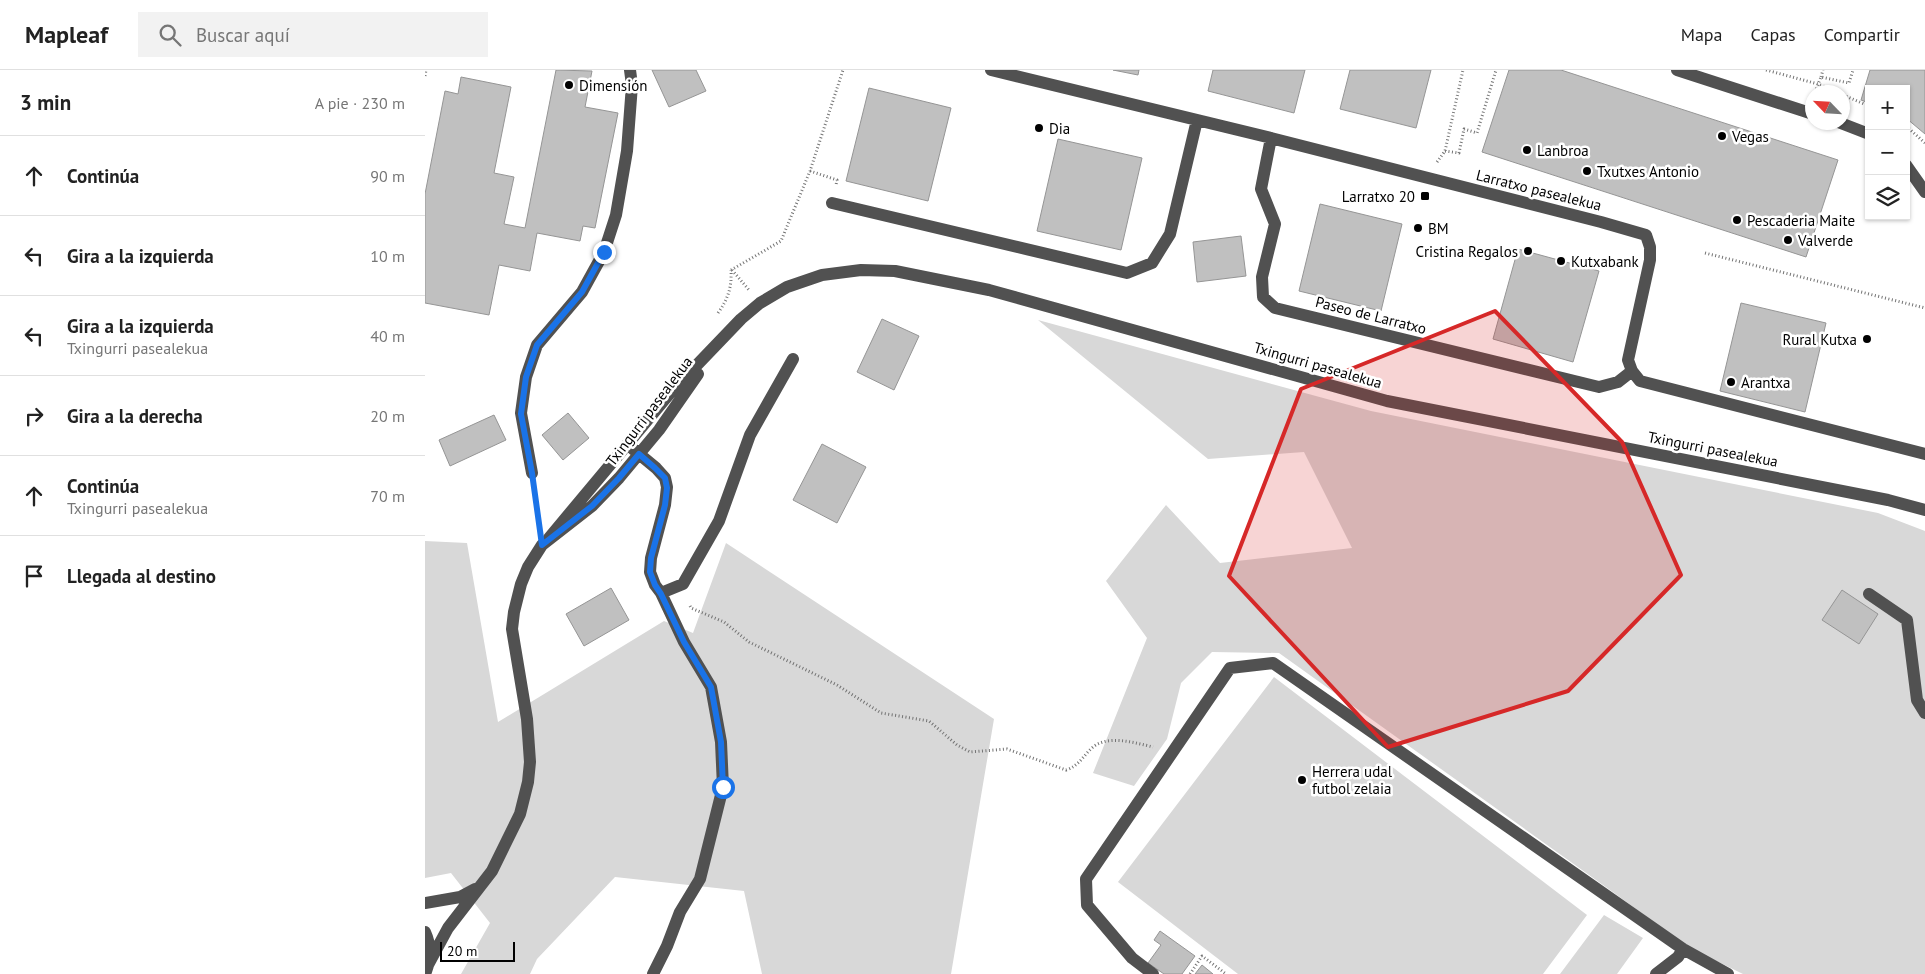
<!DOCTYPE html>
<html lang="es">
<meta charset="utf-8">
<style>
body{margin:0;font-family:"PT Sans",sans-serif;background:#f2f2f2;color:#222}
.controls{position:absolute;right:15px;top:15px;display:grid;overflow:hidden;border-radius:0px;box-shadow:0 1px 4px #0004}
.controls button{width:45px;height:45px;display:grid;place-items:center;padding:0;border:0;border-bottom:1px solid #e0e0e0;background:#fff;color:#222;font:25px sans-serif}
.compass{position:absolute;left:1380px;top:15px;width:45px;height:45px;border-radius:50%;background:#fff;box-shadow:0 1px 4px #0004;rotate:295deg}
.scale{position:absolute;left:15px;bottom:12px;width:75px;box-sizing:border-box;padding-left:5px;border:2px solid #000;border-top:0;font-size:14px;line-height:18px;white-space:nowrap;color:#000;-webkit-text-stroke:4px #fff;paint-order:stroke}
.stop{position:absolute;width:15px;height:15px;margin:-11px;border:4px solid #1a73e8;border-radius:50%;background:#fff}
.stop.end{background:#1a73e8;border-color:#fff;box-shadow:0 1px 5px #0008}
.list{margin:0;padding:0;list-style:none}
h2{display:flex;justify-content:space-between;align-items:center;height:65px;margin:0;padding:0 20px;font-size:21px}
h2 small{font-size:16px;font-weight:400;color:#767676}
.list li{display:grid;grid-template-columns:32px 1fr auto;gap:15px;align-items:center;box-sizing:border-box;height:80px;padding:0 20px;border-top:1px solid #e0e0e0}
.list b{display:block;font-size:19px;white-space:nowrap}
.list p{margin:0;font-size:16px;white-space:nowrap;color:#767676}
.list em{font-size:16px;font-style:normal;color:#767676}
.icon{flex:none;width:28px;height:28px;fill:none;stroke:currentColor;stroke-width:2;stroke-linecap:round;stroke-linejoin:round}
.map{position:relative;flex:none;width:1500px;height:904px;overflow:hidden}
header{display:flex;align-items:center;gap:30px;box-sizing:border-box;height:70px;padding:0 25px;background:#fff;border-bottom:1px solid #e0e0e0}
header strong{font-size:24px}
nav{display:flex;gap:28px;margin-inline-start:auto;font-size:18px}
.search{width:350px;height:45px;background:#f2f2f2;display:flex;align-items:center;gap:12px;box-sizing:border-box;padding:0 18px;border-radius:0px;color:#767676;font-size:19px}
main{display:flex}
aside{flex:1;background:#fff}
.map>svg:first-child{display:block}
</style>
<header>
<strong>Mapleaf</strong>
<div class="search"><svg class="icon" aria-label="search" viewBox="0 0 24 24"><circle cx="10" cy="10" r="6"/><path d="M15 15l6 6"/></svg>Buscar aquí</div>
<nav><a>Mapa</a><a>Capas</a><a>Compartir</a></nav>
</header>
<main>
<aside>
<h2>3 min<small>A pie · 230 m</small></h2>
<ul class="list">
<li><svg class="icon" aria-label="ahead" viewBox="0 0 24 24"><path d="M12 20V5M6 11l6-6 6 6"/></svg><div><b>Continúa</b></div><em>90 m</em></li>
<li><svg class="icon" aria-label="left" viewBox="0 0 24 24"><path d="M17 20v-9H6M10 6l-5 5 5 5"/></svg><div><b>Gira a la izquierda</b></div><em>10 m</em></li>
<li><svg class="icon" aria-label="left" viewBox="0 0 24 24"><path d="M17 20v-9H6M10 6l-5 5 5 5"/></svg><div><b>Gira a la izquierda</b><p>Txingurri pasealekua</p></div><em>40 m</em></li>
<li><svg class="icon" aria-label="right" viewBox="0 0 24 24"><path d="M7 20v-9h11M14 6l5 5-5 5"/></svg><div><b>Gira a la derecha</b></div><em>20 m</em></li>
<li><svg class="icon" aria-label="ahead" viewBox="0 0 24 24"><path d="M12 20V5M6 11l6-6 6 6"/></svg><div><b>Continúa</b><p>Txingurri pasealekua</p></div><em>70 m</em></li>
<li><svg class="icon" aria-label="arrive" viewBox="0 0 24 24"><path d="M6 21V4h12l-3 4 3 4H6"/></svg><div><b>Llegada al destino</b></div></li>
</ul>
</aside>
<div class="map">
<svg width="1500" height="904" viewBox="0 0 1500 904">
<rect width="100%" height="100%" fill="#fff"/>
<path fill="#d8d8d8" d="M613,250l333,91 507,102 47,18v443h-182l-55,-27 -78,-57 -331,-237 -67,-1 -31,31 -14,56 -33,47 -41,-13 54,-135 -41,-57 60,-76 54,58 132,-15 -48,-96 -96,7z
M0,471l42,2 31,179 166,-101 29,12 33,-90 268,176 -43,255h-189l-18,-83 -129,-14 -78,82 -7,15h-69l29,-51 -39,-50 -26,5z
M849,607l313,238 -44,59h-305l-120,-92z
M1179,845l39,23 -26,36h-57z"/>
<path fill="#c0c0c0" stroke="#959595" d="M131,0l36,1 -7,36 33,6 -23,115 -12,-2 -3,15 -43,-8 -7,38 -31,-6 -10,50 -64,-12v-109l20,-103 13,3 3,-17 50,10 -17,86 20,4 -10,47 21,4z
M227,0h44l10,21 -37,16z
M688,0h26l-1,5z
M788,0h92l-11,43 -86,-22z
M925,0h81l-15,58 -76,-19z
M1084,0h52l277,90 -32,97 -324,-105z
M1445,0h55v64l-19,-16v-29h-37v14l-8,-3z
M444,18l82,20 -23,93 -82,-20z
M633,69l84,19 -21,92 -84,-19z
M895,134l82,20 -21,87 -82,-20z
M816,166l5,40 -49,6 -4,-40z
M1093,179l81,22 -26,91 -80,-23z
M1316,233l85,20 -21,89 -85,-21z
M457,249l37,17 -25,54 -37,-18z
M143,343l21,25 -26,22 -21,-25z
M69,345l12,25 -56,26 -11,-26z
M397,374l44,23 -29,56 -44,-23z
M186,518l18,32 -45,26 -18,-32z
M1417,520l36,24 -19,30 -37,-24z
M735,861l35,25 -13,18h-18l-16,-11 13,-18 -7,-5z
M777,895l11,9h-18z"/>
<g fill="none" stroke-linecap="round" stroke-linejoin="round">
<path stroke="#737373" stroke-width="3" stroke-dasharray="1 2.5" stroke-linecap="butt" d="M1341,0l52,14 20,8
M0,6l1,-6
M1396,7l2,-7
M1390,22l6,-15 28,6 4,-13
M1418,25l26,11
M1481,56l19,17
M1020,81l14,2 5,-24 13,4 19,-63
M1012,92l8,-11 18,-81
M385,101l27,9 -1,5
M1280,183l220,55
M306,200l50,-29 29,-70 33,-101
M307,200l17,20
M293,243c10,-14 14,-26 13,-43
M110,421l3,29
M265,536l1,2 33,14 25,20 88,43 44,28 48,8 28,24 13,7 37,-3 59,21c13,-4 17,-14 26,-22 15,-14 44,-5 61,-1
M765,904l12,-18 24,18"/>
<path stroke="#515151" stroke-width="12" d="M566,0l280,68 330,84 45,13 4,12v13l-22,100 4,11 8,10 285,73
M1252,0l136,44
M1413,52l31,12
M846,68l-10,51 14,35 -13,53 1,20 12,11 324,79 19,-5 14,-11
M1481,95l19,27
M407,133l295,70 25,-10 18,-29 27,-114
M208,379l23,19 9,10 2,9 -2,18 -14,53 -1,14 5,13 6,8 23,49 27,45 10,55 2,45 -23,92 -20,33 -13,34 -14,28
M107,403l-11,-60 5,-36 11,-32 45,-53 22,-40 12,-37 11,-64 5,-66 -2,-15
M124,468l122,-146 70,-73 19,-16 27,-16 35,-12 39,-5 34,1 94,19 398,111 501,99 37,10
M236,523l22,-9 36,-63 31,-86 43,-76
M1444,524l38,26 10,80 8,13
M0,833l35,-6 15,-8
M0,862c6,13 6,28 0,42
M3,895l20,-37 44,-57 28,-57 8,-32 2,-20 -3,-43 -15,-90 2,-17 7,-28 7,-17 14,-22 50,-39 27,-28 40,-48 39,-56
M728,904l-21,-16 -45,-53 -1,-26 144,-211 43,-5 410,286 45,25
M1231,904l22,-17 5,-8"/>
</g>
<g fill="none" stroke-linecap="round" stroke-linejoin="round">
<path stroke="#1a73e8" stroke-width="6" d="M179,182l-22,40 -45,53 -11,32 -5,37 11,59 10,72 50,-39 27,-28 20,-24 16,14 10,10 2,10 -2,17 -14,53 -1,14 5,13 6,9 23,48 27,45 10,55 2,45"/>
</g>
<path fill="#d62828" fill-opacity="0.2" stroke="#d62828" stroke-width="4" stroke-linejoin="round" d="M1070,241l127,131 59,133 -113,116 -180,56 -159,-171 72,-187z"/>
<g fill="#000" stroke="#fff" stroke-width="2">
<circle cx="144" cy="15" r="5"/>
<circle cx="614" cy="58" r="5"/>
<circle cx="1297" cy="66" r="5"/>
<circle cx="1102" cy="80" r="5"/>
<circle cx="1162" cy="101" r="5"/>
<rect x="995" y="121" width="10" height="10" rx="2.5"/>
<circle cx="1312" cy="150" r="5"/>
<circle cx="993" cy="158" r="5"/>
<circle cx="1363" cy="170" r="5"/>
<circle cx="1103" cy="181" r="5"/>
<circle cx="1136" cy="191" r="5"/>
<circle cx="1442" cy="269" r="5"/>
<circle cx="1306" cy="312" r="5"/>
<circle cx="877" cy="710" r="5"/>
</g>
<g text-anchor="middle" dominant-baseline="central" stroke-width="5" stroke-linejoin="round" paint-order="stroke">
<g font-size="15" fill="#000" stroke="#fff" text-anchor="start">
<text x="154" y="15">Dimensión</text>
<text x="624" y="58">Dia</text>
<text x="1307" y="66">Vegas</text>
<text x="1112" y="80">Lanbroa</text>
<text x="1172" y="101">Txutxes Antonio</text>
<text x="990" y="126" text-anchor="end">Larratxo 20</text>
<text x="1322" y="150">Pescaderia Maite</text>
<text x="1003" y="158">BM</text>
<text x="1373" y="170">Valverde</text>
<text x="1093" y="181" text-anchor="end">Cristina Regalos</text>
<text x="1146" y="191">Kutxabank</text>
<text x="1432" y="269" text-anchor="end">Rural Kutxa</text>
<text x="1316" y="312">Arantxa</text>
<text x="887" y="701">Herrera udal<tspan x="887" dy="17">futbol zelaia</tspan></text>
</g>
<g font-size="15" fill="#000" stroke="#fff">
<text transform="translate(1114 120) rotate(14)">Larratxo pasealekua</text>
<text transform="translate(946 245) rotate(14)">Paseo de Larratxo</text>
<text transform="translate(893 295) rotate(16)">Txingurri pasealekua</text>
<text transform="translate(224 341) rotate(-53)">Txingurri pasealekua</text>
<text transform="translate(1288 379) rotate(11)">Txingurri pasealekua</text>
</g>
</g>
</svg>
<div class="controls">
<button>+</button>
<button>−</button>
<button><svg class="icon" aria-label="layers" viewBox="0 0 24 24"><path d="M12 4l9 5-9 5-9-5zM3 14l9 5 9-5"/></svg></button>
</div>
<svg class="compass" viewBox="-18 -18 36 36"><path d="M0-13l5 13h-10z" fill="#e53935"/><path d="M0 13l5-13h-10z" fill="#767676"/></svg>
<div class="scale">20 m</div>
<div class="stop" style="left:298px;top:717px"></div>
<div class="stop end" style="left:179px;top:182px"></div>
</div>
</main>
